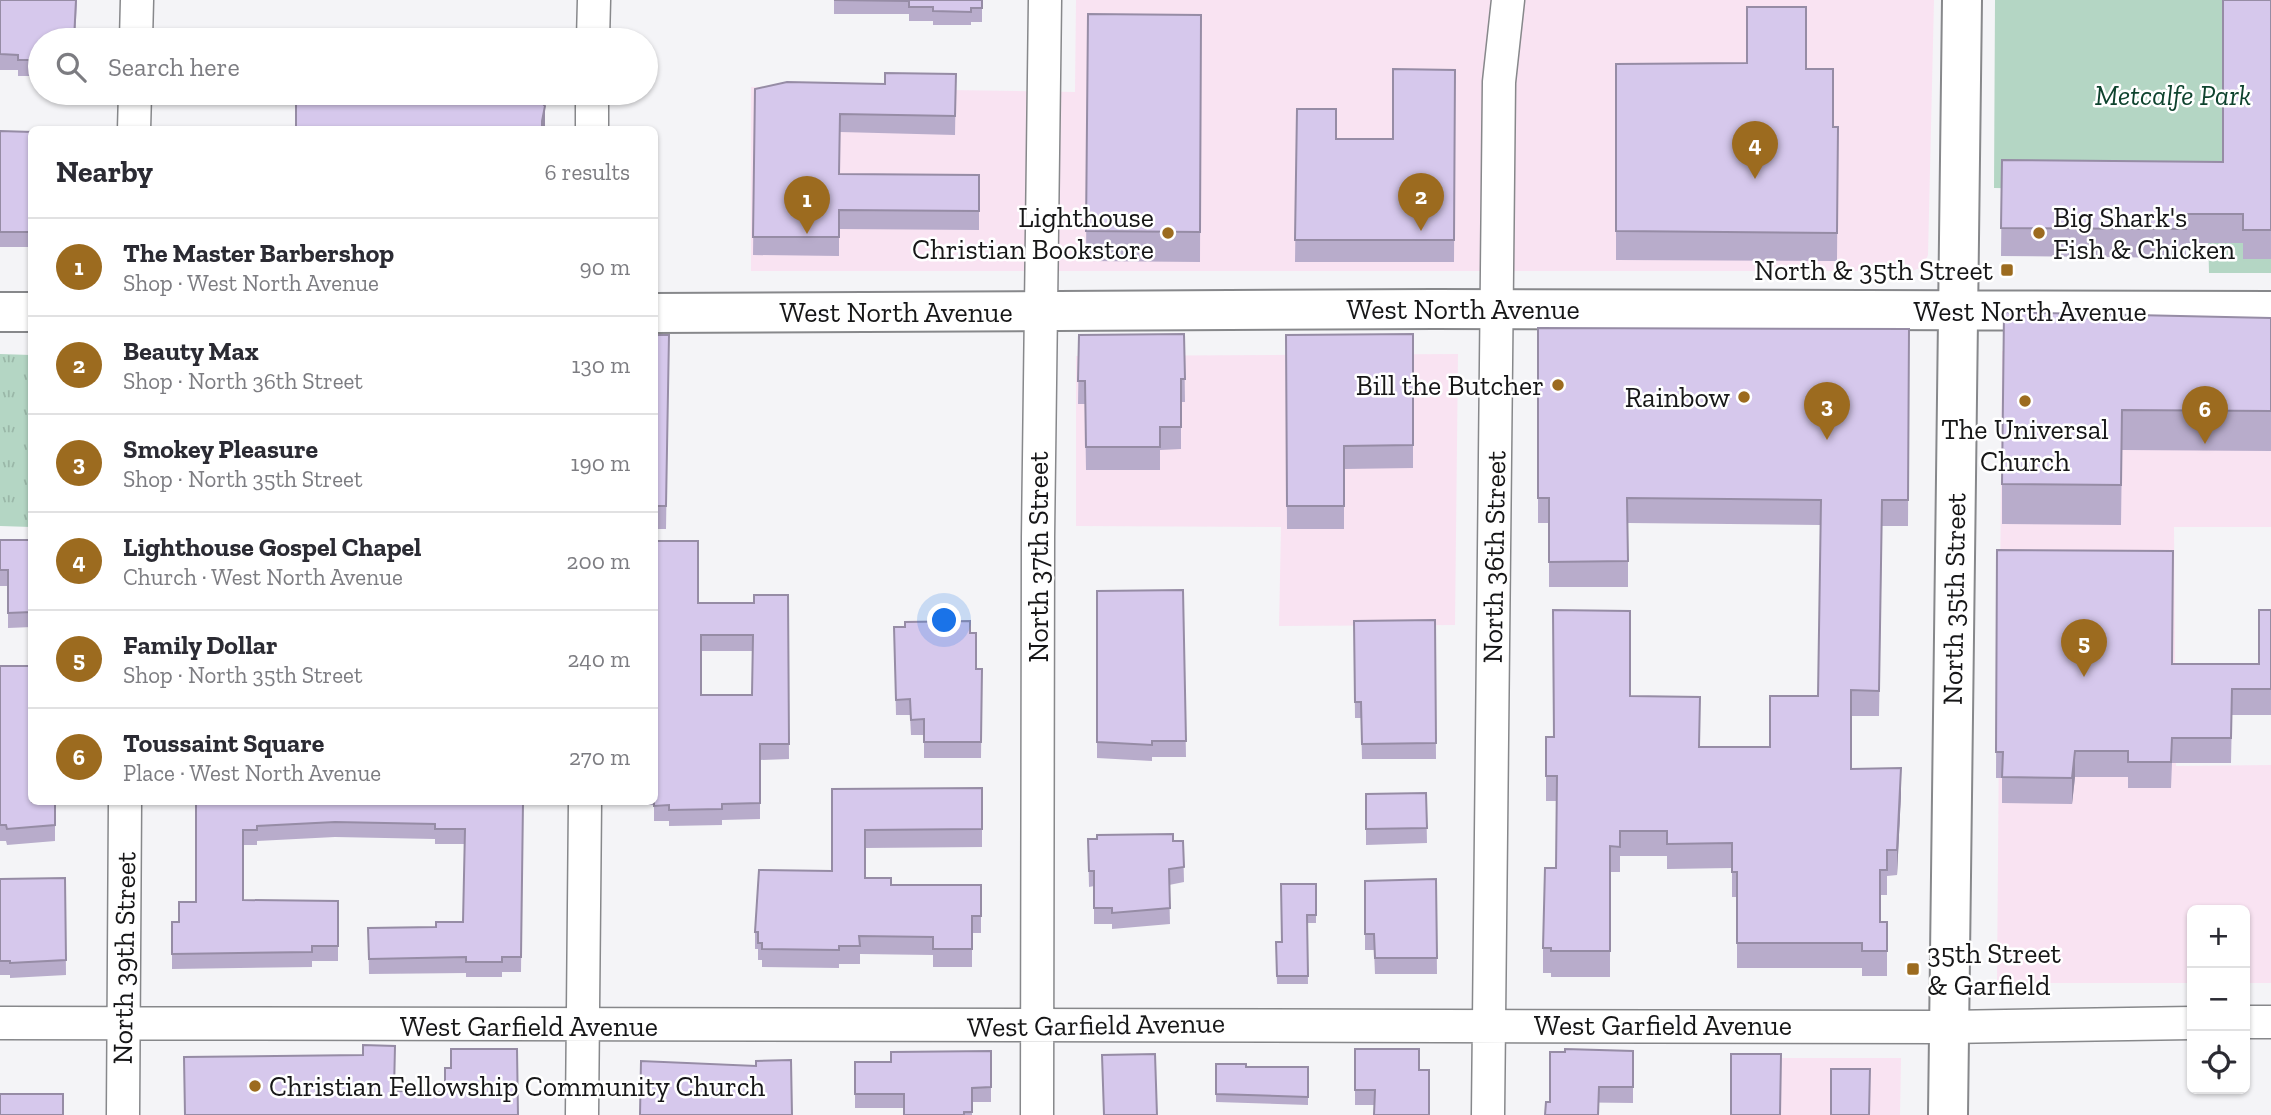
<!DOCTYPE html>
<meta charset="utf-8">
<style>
body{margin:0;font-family:"Zilla Slab",serif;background:#f2f2f3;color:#2b2b33}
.controls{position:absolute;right:21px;bottom:21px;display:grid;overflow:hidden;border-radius:10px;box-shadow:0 2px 5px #0004}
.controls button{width:63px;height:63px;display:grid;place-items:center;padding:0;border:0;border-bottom:2px solid #e1e1e2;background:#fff;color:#2b2b33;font:35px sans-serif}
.you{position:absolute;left:945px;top:621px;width:24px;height:24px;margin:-18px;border:5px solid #fff;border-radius:50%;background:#1a73e8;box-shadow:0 0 0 10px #1a73e833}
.badge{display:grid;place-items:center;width:46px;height:46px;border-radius:50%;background:#9c6b1f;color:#fff;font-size:23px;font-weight:700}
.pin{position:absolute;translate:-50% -58px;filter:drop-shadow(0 2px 4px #0008)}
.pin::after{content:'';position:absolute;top:37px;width:24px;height:21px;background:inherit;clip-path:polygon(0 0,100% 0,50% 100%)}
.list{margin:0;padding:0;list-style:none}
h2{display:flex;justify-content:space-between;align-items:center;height:91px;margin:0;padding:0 28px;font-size:30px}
h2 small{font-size:23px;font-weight:400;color:#7c7c81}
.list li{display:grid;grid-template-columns:46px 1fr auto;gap:21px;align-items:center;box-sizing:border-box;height:98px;padding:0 28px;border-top:2px solid #e1e1e2}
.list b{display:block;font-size:26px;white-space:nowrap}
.list p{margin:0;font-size:23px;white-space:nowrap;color:#7c7c81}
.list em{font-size:23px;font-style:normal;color:#7c7c81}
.icon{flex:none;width:38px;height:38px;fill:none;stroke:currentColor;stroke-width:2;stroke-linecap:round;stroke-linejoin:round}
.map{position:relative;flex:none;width:2271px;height:1115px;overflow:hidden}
.search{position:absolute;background:#fff;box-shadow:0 2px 5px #0004;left:28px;top:28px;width:630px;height:77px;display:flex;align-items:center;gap:18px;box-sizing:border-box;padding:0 24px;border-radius:38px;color:#7c7c81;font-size:26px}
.panel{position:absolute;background:#fff;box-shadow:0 2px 5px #0004;left:28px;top:126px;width:630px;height:679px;border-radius:10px}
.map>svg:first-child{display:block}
</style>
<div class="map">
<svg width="2271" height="1115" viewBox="0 0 2271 1115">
<defs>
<pattern id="grass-tufts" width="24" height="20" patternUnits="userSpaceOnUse" patternTransform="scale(1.75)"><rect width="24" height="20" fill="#b4d6c4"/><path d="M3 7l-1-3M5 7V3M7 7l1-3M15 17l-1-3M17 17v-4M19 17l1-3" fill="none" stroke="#9ab7a8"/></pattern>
</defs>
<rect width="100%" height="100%" fill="#f4f4f7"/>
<path fill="#f9e3f2" d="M1076,0h858l-6,255 -5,12 -11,4h-1161v-184l324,5z
M2002,351l269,3v173h-97l2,239 95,-1v218h-26v-73h-53v73h-195z
M1458,354l-3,271 -176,1 2,-99 -205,-1v-170z
M1730,1058h171l-1,57h-170z"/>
<path fill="url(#grass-tufts)" d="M0,354l31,1v172l-31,-1z"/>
<path fill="#b4d6c4" d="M1995,0h276v273h-62l-2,-83 -213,-2z"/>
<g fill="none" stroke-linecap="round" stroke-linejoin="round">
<g stroke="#87888b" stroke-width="35">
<path id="minor" d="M136,40l1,-40
M593,40l1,-40
M134,130l1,-37
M592,130v-37
M2245,1022h26
M0,1023l1948,4 244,-4
M123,1115l2,-313
M582,1115l3,-313
M1037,1115l1,-578 7,-537
M1488,1115l11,-1033 9,-82"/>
</g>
<g stroke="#87888b" stroke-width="42">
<path id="major" d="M0,312h32
M654,313l780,-4 837,2
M1948,1115l14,-1115"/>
</g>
<use href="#minor" stroke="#fff" stroke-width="32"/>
<use href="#major" stroke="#fff" stroke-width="38"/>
</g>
<path fill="#b8accb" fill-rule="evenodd" d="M0,0h77l-2,40h-35v36h-22v-6h-18z
M834,0h148v22h-11v3h-38v-4h-24v-7h-75z
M2271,0v259h-28v-16h-57v15l-185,-2 1,-96 221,2z
M1088,14l113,1 -1,247 -114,-1z
M1616,64l190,5 27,58h5l-1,134 -221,-1z
M1455,70l-1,192h-159l2,-153 39,30h57z
M956,74l-1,61 -115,-3 -1,42 140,1v55l-140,-1v27l-86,-1 2,-166 130,-5z
M0,131l32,1v115h-32z
M2271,317v134l-149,-1 -1,75 -119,-1v-40l269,-166z
M1538,328l371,1 -1,197h-26l-3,190h-28v53l50,25 -4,81 -10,1v19h-7v27h7v54h-25v-8h-125v-71h-5v-29l-65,1v-13h-47v16h-10v105h-59v-4h-8v-25l13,-80 1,-67h-11v-64h8l76,-41 70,51h70l48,-51 3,-171 -193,-2v64h-79v-64h-11z
M1184,334l1,68h-4v47l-21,1v20h-74l-1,-66h-7l1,-69z
M1413,334v134l-69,1v60h-57l-1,-194z
M654,335h15l-3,194h-12z
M0,540h32v87l-24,1v-42h-8z
M1997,550l175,114h87l12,-54v105h-39l-1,48h-59l-1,25h-43v-11h-53l-3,27 -70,-1v-25h-6z
M1183,590l3,167h-34v4l-55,-3v-167z
M788,595l1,164 -29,1v59l-38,1v5l-53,1v-5h-15v-16h-12v-3h12l44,-199h56zM701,651h52l-1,44h-51z
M1435,620l1,139h-74l-1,-41h-6l-1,-97z
M894,627l76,6 6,36h6l-1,89h-57v-23h-13l-1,-20h-14z
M0,666l55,136v39l-48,4 -1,-4h-6z
M982,788v59l-117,1v30l26,7h90v48h-9v34h-39v-12l-73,-1v10h-21v4l-77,-1v-7h-4v-11h-3v-17l77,-61v-82z
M1426,793l1,50 -61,2v-51z
M196,802h327l-2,170h-19v5h-36v-4l-97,1 -1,-46 68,-1 27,-5 2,-78h-30v-5l-100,-2 -78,4v4h-14v55l95,1v60h-26v6l-140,2v-47h7l17,-20z
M1088,839l95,2 1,41 -15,3 1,39 -58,5v-5h-18v-38l-5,1z
M65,878l1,97 -56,3v-3h-10v-96z
M1436,879l1,95h-62l-1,-24h-9v-69z
M1316,884v39h-9l1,61h-31l-1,-42h6z
M1355,1049h64l-45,56h-19z
M991,1051v51h-19v13h-68v-7h-49v-46h36z
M1633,1051v52l-83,-1z
M1216,1064l30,3h62v38l-92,-3z"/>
<path fill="#968ca5" d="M545,106v24h-3v-9z
M2075,751v26l-3,27v-26z
M1901,768v26l-4,81v-25z"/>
<path fill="#d6c8ec" stroke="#968ca5" stroke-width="2" fill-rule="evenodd" d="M0,0h76l-2,40h-34v20h-22v-5l-18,-1z
M834,0h148v8h-11v4l-38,-1v-4h-24v-6z
M2223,0h48v230h-28v-16h-57v15l-185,-1 1,-68 221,2z
M1747,7h59v62h27v58h5l-1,106 -221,-2v-167l131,-1z
M1088,14l113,1 -1,217 -114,-1z
M1393,69l62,1 -1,170h-159l2,-131h39v30h57z
M885,73l71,1 -1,42 -115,-2 -1,60 140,1v36l-140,-1v27h-86l2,-148 32,-7 98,2z
M296,93h244v8l5,5 -3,15v9h-246z
M0,131l32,1v100h-32z
M2004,312l267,6v-1v94l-149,-1 -1,75 -119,-1z
M1538,328l371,1 -1,171h-26l-3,191 -28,-1v79l50,-1 -4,82h-10v20h-7v52h7v29h-25v-8h-125v-71h-5v-29l-65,1v-13h-47v16l-10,-1v105h-59v-3h-8l2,-80h11l1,-92h-11v-39h8l-1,-127 77,1v85l70,1 -1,50h71v-51h48l3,-196 -194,-2 1,63 -79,1v-64h-11z
M1184,334l1,45h-4v48h-21v20h-74l-1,-66h-7l1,-46z
M1413,334v111l-69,1v60h-57l-1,-171z
M654,335h15l-3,171h-12z
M0,540h32v72l-24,1v-43h-8z
M654,541h44v62h56v-8h34l1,149h-29v59l-38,1v5l-53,1v-5l-15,1zM701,635h52l-1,60h-51z
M1997,550l176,1 -1,113h87v-54h12v79h-39l-1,49h-59l-1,24h-43v-11h-53l-3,27 -70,-1 1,-25h-7z
M1183,590l3,151h-34v4l-55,-3v-151z
M1435,620l1,123 -74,1 -1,-42h-6l-1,-81z
M970,621v12h6v36h6l-1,73h-57v-23l-13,1 -1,-21 -14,1 -2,-73h11v-5z
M0,666h32v136h23v23l-48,4 -1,-4h-6z
M982,788v41l-117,1v48h26v7h90v31h-9v33h-39v-12l-74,-1 1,10h-21v4l-77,-1v-6h-4v-11h-3l4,-62 73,1v-82z
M1426,793l1,35 -61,1v-35z
M196,802h327l-2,155h-19v5h-36v-5l-97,2 -1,-31 68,-1v-5h27l2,-93h-30v-5l-100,-2 -78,4v4h-14v70l95,1v45h-26v6l-140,2v-32h7v-20h17z
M1173,834v7h10l1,26 -15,2 1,39 -58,5v-5h-18v-37h-5l-1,-32h9v-4z
M65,878l1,82 -56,3v-2h-10v-82z
M1436,879l1,79h-62l-1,-24h-9v-53z
M1281,884h35v31h-9l1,61h-31l-1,-34h6z
M363,1045l32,1 -1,45 51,1v-24h6v-19h66l1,66h-333l-1,-58 179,-2z
M1355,1049h64v21h10v45h-55l1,-25h-20z
M1565,1049l68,2v36h-34l-1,28h-53l1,-13h4v-50h15z
M991,1051v36l-19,1v24h-8v3h-60v-21h-49v-32h36v-10z
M1155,1054l2,61h-53l-2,-60z
M1731,1054h50l-1,61h-49z
M791,1060l1,55h-152l1,-54 115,5v-5z
M1216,1064h30v3h62v30l-92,-3z
M1831,1069h39l-1,46h-38z
M0,1094h63v21h-63z"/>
<g fill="#9c6b1f" stroke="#fff" stroke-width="2.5">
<circle cx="1168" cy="233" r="7"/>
<circle cx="2039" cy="233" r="7"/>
<rect x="2000" y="263" width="14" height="14" rx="3.5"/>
<circle cx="1558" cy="385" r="7"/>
<circle cx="1744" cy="397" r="7"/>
<circle cx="2025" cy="401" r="7"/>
<rect x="1906" y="962" width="14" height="14" rx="3.5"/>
<circle cx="255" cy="1086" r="7"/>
</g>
<g text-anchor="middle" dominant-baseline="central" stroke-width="5" stroke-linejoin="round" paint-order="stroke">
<g font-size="28" font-style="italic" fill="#0e432e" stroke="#fff">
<text x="2173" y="95">Metcalfe Park</text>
</g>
<g font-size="28" fill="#161617" stroke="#fff" text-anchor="end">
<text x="1154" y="217">Lighthouse<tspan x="1154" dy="32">Christian Bookstore</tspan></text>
<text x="2053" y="217" text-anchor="start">Big Shark's<tspan x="2053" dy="32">Fish &amp; Chicken</tspan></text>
<text x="1993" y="270">North &amp; 35th Street</text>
<text x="1544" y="385">Bill the Butcher</text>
<text x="1730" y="397">Rainbow</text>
<text x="2025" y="429" text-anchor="middle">The Universal<tspan x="2025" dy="32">Church</tspan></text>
<text x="1927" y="953" text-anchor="start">35th Street<tspan x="1927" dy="32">&amp; Garfield</tspan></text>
<text x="269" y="1086" text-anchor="start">Christian Fellowship Community Church</text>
</g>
<g font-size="28" fill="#161617" stroke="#fff">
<text x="1463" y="309">West North Avenue</text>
<text x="2030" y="311">West North Avenue</text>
<text x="896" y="312">West North Avenue</text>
<text transform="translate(1038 557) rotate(-90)">North 37th Street</text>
<text transform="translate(1494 557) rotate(-89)">North 36th Street</text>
<text transform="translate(1954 599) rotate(-89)">North 35th Street</text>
<text transform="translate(124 958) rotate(-89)">North 39th Street</text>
<text transform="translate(1096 1025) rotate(-1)">West Garfield Avenue</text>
<text x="1663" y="1025">West Garfield Avenue</text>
<text x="529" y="1026">West Garfield Avenue</text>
</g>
</g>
</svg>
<div class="controls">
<button>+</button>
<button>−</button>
<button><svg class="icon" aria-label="locate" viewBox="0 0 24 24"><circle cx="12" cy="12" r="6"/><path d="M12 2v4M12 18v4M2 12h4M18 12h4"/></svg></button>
</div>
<div class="you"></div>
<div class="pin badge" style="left:807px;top:234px">1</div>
<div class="pin badge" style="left:1421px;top:231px">2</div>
<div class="pin badge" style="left:1827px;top:440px">3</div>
<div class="pin badge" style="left:1755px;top:179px">4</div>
<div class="pin badge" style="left:2084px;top:677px">5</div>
<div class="pin badge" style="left:2205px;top:444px">6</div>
<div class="search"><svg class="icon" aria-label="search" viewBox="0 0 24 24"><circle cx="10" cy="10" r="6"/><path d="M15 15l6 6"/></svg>Search here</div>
<section class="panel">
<h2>Nearby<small>6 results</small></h2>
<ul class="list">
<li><span class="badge">1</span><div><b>The Master Barbershop</b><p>Shop · West North Avenue</p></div><em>90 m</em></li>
<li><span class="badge">2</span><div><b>Beauty Max</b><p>Shop · North 36th Street</p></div><em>130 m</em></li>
<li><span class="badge">3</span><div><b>Smokey Pleasure</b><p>Shop · North 35th Street</p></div><em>190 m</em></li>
<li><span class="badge">4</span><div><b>Lighthouse Gospel Chapel</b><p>Church · West North Avenue</p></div><em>200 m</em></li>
<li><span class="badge">5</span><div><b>Family Dollar</b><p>Shop · North 35th Street</p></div><em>240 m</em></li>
<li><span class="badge">6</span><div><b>Toussaint Square</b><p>Place · West North Avenue</p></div><em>270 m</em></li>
</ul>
</section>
</div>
